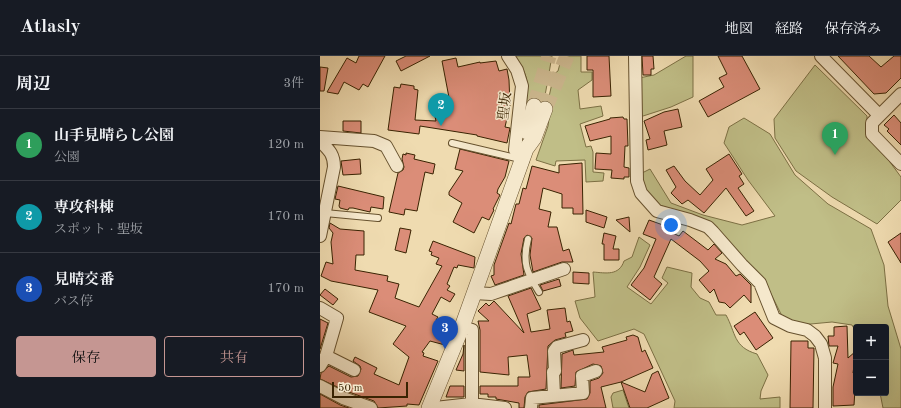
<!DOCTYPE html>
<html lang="ja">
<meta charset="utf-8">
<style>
body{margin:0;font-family:"Old Standard TT","Noto Serif JP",serif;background:#242831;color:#f1f3f6}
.controls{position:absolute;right:12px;bottom:12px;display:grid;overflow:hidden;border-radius:4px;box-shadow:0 4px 16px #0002}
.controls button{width:36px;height:36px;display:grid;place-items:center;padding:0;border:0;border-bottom:1px solid #363941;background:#171b24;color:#f1f3f6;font:20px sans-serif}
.scale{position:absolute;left:12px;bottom:10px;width:76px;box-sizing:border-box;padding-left:4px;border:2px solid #392302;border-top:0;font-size:11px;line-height:14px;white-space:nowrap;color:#392302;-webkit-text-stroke:3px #f5e8cc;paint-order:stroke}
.you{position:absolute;left:351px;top:169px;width:14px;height:14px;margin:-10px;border:3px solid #fff;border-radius:50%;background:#1a73e8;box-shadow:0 0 0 6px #1a73e833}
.badge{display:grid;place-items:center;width:26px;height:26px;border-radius:50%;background:#c59692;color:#fff;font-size:13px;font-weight:700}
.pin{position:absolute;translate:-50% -33px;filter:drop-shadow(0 1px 2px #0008)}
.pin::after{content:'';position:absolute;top:21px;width:14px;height:12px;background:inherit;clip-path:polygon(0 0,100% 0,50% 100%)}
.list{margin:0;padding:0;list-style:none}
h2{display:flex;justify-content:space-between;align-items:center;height:52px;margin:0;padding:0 16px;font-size:17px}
h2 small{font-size:13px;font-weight:400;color:#9ea1a6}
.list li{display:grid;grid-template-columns:26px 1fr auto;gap:12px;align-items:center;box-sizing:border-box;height:72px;padding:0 16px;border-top:1px solid #363941}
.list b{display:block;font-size:15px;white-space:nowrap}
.list p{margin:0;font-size:13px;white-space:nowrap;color:#9ea1a6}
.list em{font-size:13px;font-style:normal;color:#9ea1a6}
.actions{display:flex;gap:8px;padding:12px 16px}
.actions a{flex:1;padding:9px 0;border:1px solid #c59692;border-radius:4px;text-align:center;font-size:14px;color:#c59692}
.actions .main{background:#c59692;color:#111}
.map{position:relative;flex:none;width:581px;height:352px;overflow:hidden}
header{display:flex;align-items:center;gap:24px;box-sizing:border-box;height:56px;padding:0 20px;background:#171b24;border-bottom:1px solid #363941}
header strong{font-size:19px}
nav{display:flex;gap:22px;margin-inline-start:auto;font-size:14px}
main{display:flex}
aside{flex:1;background:#171b24}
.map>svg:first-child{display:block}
</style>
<header>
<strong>Atlasly</strong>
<nav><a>地図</a><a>経路</a><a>保存済み</a></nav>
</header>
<main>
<aside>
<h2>周辺<small>3件</small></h2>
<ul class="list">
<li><span class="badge" style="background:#2e9e5b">1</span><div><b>山手見晴らし公園</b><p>公園</p></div><em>120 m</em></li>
<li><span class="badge" style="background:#0f9aa8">2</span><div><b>専攻科棟</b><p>スポット · 聖坂</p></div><em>170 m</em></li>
<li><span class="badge" style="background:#1a4fb4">3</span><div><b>見晴交番</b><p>バス停</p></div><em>170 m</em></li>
</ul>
<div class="actions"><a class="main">保存</a><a>共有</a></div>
</aside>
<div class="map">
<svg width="581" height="352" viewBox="0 0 581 352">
<rect width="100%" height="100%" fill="#efdbb0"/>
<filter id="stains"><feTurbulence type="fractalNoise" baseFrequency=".005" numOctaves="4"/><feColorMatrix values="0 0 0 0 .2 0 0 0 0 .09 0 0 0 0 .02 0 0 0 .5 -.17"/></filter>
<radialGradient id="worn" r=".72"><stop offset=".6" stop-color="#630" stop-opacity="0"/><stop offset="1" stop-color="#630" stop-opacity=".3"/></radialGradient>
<path fill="#c0be87" stroke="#7c7044" d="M194,0h38l-9,51 -17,-3c3,-23 2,-29 -12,-48z
M242,0h19v16h11v8l-14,10 2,19 21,-3 2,10 -23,8 6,23 5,-1 2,6v20l11,1 -1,8 -17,1 -1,-22 -29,1 -1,5 -19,-6 12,-34 2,-15 -3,-5 7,-32 4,-3z
M366,0h7v41l-22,10 -31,10 -1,-39 15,-3z
M495,9l52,51v15l34,46v23l-24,24 -45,-27 -36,-26 -21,-33 -1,-19z
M424,62l26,16 25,41 33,29 43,25 13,36 4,41 13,43v59h-18l-3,-15h6v-66h-30v5l-4,-7 -20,-3 -32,3 -18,-9 -14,-28 -47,-56 -10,-10 -55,-18 -8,-8 -7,-15 1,-8 8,-4 21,34 32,12 39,10 33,-9 -27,-36 -24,-37 5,-16z
M319,181l11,8 -10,22 -13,20 24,17 17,-21 -6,-5 5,-11 25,6 -1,14 9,11 9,4 7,13h10c10,18 7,32 31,39l11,21 -7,16 -1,8 20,-2v11h-106l1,-7 -31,-67 -10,-5 -36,12 -18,-23 -5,-17 20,-4 -2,-25c13,1 26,4 31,-11l8,-4z
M303,334l6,18h-16l-2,-11 2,-4z"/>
<path fill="#db8d78" stroke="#392302" d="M39,0h26l-17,31 -5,-3 -4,6 -15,-8 -6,12 -11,-2 20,-34 9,5z
M86,0h24l-29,15 -5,-10z
M267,0h22l2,40 -18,1v-27h-6z
M322,0h11l1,13h-3v6h-8z
M398,0h24l18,33 -52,28 -9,-16 25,-14 -5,-9 8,-4z
M518,0h31l12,11 13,-11h7v22l-15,15 -12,1z
M136,2l2,9 22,-5v1l16,-2 3,10 8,-2 2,11 1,25 -5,22 5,1 -3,15 -30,-7v-1l-57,-9 -1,8 -31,-4 6,-43 6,1 1,-4 13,2v3l4,1 -3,30 21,1 -5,-22 14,-3 6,12 -9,-47z
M0,11l8,1 -4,23h-4z
M358,53l4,18 -18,4 3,14 -19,5 -2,-10 4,-1 -6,-18 20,-9z
M574,59l7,8v22l-14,-14 2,-2 -5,-4z
M303,61l1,2h3l1,27h-3l-1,21 5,1v9h-5v2l-13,-1 1,-8 -17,-1 1,-16 15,1v-18l-21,5 -5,-15 25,-7v-1z
M23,65h18v12l-18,-2z
M140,93l49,12 -4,16 -7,12 -1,4 3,2 -7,14 1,1 -5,10 -7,-3 -8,16 -21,-11 9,-19 -13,-8v-3l14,-21 -8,-2z
M86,97l9,2 -1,4 21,5 -2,10 -8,-2 -8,39 -12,-2 -1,6 -15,-3 9,-39 5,-3 1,-3 -2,-8 1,-5 3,1z
M409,98l13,20 -3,2 5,8 -6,4 16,23 -8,5 -20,-28 -22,25 -16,-13 -6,4 -11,-11 5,-6 -10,-17 8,-4 11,15 15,14 13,-15 -7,-11z
M40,103l1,15 -18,1 -2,-14z
M262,107l1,51h-10v-6h-11v-14l-19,-6 -4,21 12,3 -3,15h9l6,24 6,-2 4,13h-11l-29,10 -3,-17 2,-17 -5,-3 -3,3 -3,16 3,21 -29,10 -4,-9 3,-1v-10l15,-42 2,1 5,-20h3l4,-16 3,1 6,-23 27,7v-8z
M18,130l46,11 -1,12 -12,-2 -1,5 -17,-4h-4l-1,2 -8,-2 -1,-2 1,-6 -5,-1z
M266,154l21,7 -3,11 -18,-6z
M309,161l1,15 -14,-12z
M329,164l14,5 -1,3 17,8 4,-5 25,19 6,-6 8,9 -7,6 11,5 10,12 4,-2 11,11v18l-7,-8 -14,13 -5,-5 -6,-1 -5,-13 -4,4 -11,-13 10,-9 -9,-10 -29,-22 -17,38 8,7 -12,16 -19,-15 13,-17 12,-29 -13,-5z
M10,167l10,6 24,2v24h-8l-1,15 33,6 -1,5 12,3 -4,14 24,9 23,-41 -6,-2 3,-6 -8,-3 1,-3 -3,-1 4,-10 42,16 -1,11 -16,-3 -1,3 -3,-1 -7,17 3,2 -3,4 8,4 -5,8 -9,-5 -9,17 6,3 -2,3 16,7 -7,18 -15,-4 -8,11 2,1 -1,3 15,5 -19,44 -12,-1v2l-29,2 -4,-7 -28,-10 -26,-12 1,-6 8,-7 22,11 7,-1 3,-7 -1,-3 -7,-5 2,-4 22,11 -3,6 25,11 10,-28 -16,-13 13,-18 -37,-14 9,-22 -47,-9 -10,-5 5,-14 7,2 -2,-22 2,-9 -4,-5z
M80,172l11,2 -5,23 -11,-3z
M284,177l12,3 -3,13h6v11h-15v-16h-2z
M581,177v30l-13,-21z
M253,216l16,1v11l-16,-1z
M239,223l2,7 -18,5 -3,-6z
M211,232l10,21 -14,5 4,18 19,-3 -3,-19 18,-2 2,14 3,-1 3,10 -8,2 1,4 -11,3 -7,6 -2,43 -18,3 -3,5 -1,11h-5v-5l-23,-4v-2h-8v-3h-8v-8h38v-9h12l-3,-22 -19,2 1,18 -29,-3v-42l-2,-9h11l-11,-10 8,-8 3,3 5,-5 30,32 -16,-37z
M5,233l13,10 -5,6 -13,-10z
M435,256l18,26 -17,12 -12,-18 -4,3 -6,-9z
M0,263l8,4 -8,26z
M527,270l1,32 8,-7 -3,22h3l-2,32 -21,1v-19l5,-23 -5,-1 5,-17h-9l-1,-10h6v-9z
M313,279l5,2 4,15 3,-2 8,18 -32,14 -20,5 5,21h-67v-3l48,-6 3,-6v-12l9,-3 4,-5 -2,-7 -8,-2 -17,8 -1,14 -14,2 1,-34 11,-4 1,5 30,-3 -2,-5 25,-7 -1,-3z
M471,285h17v7h6l-1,60h-23z
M144,289v26l-8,-1 7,-16z
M338,315l11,27 -22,10h-17l-9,-26 24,10 7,-18z
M130,330h14v11h-18z
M0,338l20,11 9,3h-29z"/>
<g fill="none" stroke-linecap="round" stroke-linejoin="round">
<path stroke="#cbb68d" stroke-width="15" stroke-dasharray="15 8" stroke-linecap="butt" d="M214,50l15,-50
M225,53l22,-53"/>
<g stroke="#66512e" stroke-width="8">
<path id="service" d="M132,87l68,16
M5,157l53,5
M208,183c-6,24 -1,34 11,53"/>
</g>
<g stroke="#66512e" stroke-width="14">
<path id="minor" d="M188,0l9,14 5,16 -7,64 8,10
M315,0l2,125 4,12 16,18 33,9 18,7 5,5 29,33 18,18 14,35 16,8 17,4 8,6 6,8 4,14v50
M501,0l58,59
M581,38l-29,29v11l29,30
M0,81l54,4 12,5 11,20
M0,85c9,9 14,13 14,26l-14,69
M154,237l17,1 73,-25
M0,252l17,10 -11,38 -6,10
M142,271l10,3v74
M6,300l28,14
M0,330l23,12 28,10
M234,340l-1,-24 2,-1 -1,-20 3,-4 26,-7
M115,352l36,-4 34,4
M211,352l1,-10 51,-5 -1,-17 14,-5"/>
</g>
<g stroke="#66512e" stroke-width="16">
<path id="tertiary" d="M207,76l7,-26
M109,352l33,-81 64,-178 8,-11 11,-29"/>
</g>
<use href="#service" stroke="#f5e8cc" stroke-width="6"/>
<use href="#minor" stroke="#f5e8cc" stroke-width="12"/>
<use href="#tertiary" stroke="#f5e8cc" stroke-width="15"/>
</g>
<g text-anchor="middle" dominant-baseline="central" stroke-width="3" stroke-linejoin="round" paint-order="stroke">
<g font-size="14" fill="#392302" stroke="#f5e8cc">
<text transform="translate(185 50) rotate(-83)">聖坂</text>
</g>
</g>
<rect width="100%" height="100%" filter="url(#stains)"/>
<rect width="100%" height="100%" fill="url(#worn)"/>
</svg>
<div class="controls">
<button>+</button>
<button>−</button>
</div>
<div class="scale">50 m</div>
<div class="you"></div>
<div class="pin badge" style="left:515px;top:99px;background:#2e9e5b">1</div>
<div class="pin badge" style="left:121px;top:70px;background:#0f9aa8">2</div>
<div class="pin badge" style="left:125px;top:293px;background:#1a4fb4">3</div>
</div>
</main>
